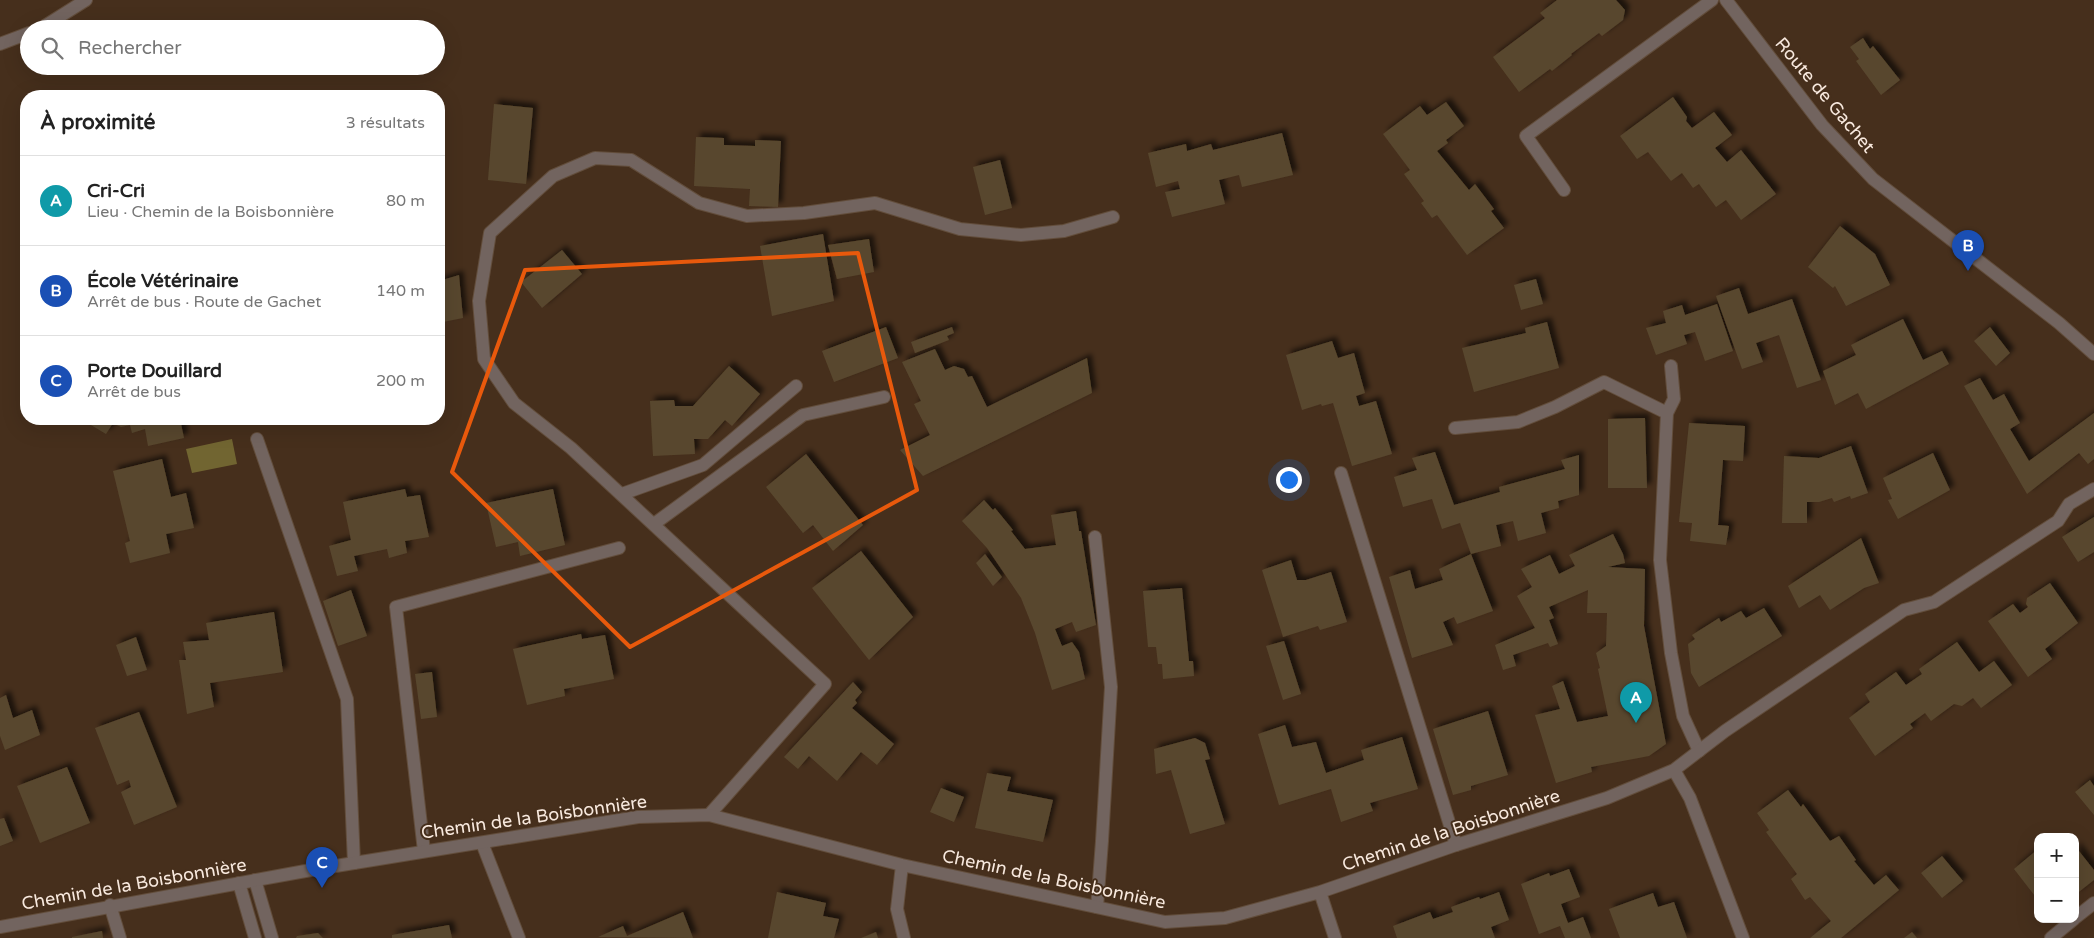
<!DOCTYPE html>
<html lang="fr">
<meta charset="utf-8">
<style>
body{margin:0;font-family:"Varela Round",sans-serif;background:#f2f2f2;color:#222}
.controls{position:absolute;right:15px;bottom:15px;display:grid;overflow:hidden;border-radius:10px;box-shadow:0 5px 20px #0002}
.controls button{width:45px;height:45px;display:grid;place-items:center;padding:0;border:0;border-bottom:1px solid #e0e0e0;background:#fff;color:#222;font:25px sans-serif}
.you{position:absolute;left:1288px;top:479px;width:18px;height:18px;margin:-12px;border:4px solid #fff;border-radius:50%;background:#1a73e8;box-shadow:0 0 0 8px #1a73e833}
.badge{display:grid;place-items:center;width:32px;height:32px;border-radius:50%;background:#0f766e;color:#fff;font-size:16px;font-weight:700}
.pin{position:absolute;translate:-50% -41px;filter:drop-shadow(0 1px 2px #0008)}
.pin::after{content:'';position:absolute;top:26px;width:18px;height:15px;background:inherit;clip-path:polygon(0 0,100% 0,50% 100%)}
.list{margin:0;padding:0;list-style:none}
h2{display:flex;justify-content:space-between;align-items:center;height:65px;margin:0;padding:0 20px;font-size:21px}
h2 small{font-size:16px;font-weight:400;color:#767676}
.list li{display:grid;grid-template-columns:32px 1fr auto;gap:15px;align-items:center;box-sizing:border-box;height:90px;padding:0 20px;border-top:1px solid #e0e0e0}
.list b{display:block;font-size:19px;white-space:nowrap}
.list p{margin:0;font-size:16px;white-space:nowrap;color:#767676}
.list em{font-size:16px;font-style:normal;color:#767676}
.icon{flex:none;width:28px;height:28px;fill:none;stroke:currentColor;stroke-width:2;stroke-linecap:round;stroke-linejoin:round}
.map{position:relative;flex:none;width:2094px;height:938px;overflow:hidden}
.search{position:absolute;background:#fff;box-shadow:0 5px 20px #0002;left:20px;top:20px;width:425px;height:55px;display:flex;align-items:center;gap:12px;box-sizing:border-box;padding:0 18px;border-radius:28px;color:#767676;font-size:19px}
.panel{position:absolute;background:#fff;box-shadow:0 5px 20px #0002;left:20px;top:90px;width:425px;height:335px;border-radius:20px}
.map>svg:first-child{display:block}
</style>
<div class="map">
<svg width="2094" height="938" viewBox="0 0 2094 938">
<defs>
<filter id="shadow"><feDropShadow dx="4.5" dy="-4.5" stdDeviation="2.5" flood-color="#0009"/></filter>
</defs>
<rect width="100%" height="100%" fill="#462f1c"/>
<path fill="#716531" d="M232,439l5,25 -45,9 -6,-24z"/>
<path fill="#58472e" filter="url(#shadow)" d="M1557,0h59l9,10 -2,10 -21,16 -3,-3 -28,21 1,1 -20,16 -2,-2 -31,23 -26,-35 52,-39 -5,-5z
M1863,38l7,11 3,-3 27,34 -19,15 -25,-34 3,-2 -9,-12z
M1673,97l14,20 -1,4 6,7 22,-16 18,23 -17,13 12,14 14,-12 35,44 -35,26 -15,-20 -10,7 -17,-23 -6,4 -11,-15 -11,8 -23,-29 -11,7 -17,-23z
M1446,102l18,24 -18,14 2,3 -11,8 32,39 6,-6 19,25 -3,2 13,17 -37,27 -30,-40 -5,3 -11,-15 3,-2 -20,-27 6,-4 -27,-36 37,-28 7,9z
M494,104l39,4 -7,76 -38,-4z
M1282,133l11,42 -51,12 -3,-12 -20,5 6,24 -53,13 -7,-25 15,-3 -2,-8 -22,6 -8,-34 38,-9 1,7 24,-7 2,6z
M696,137l28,1v7l31,1v-6l26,1 -3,66 -29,-1 1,-17 -56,-3z
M1000,160l12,48 -27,7 -12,-48z
M1840,226l35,28 15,31 -44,21 -11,-20 -2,2 -25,-21z
M823,234l11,67 -62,15 -12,-70z
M869,239l5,33 -37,7 -9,-34z
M562,250l20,24 -40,34 -21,-26z
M459,275l4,43 -20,4 -4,-19v-22z
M1536,279l7,25 -22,6 -7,-25z
M1739,288l9,26 44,-15 29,81 -24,8 -18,-53 -23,8 7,19 -21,7 -26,-73z
M1717,304l16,47 -28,10 -10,-29 -11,3 3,9 -31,11 -10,-27 20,-5 -3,-12 19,-6 3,10z
M1903,319l20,41 19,-9 7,13 -83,45 -8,-16 -23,12 -12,-34 33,-16 -5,-10z
M1547,322l12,46 -85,24 -12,-44 64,-15 -1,-5z
M886,327l12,31 -64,24 -12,-31z
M952,327l2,6 -7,3 2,4 -34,13 -4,-11z
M1990,327l20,26 -14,13 -22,-25z
M1332,341l6,17 16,-5 11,40 -9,3 3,10 17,-5 16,53 -40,12 -19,-63 -11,3 -1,-2 -19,6 -16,-55z
M935,349l10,21 9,-4 10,3 4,8 4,-1 15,31 100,-49 5,35 -169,83 -23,-26 30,-15 -16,-31 7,-3 -19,-39z
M729,366l31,28 -28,32 -7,-6 -17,19h-14l1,15 -42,2 -3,-55 24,-1 1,6h18z
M1980,378l13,22 11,-6 16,29 -10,6 19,32 65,-48v46l-6,5 -9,-11 -52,41 -63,-108z
M1645,418l2,70h-39v-69z
M81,419h99l4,19 -36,8 -3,-17 -13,4 -2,-8 -9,2 -8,-4 -7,11z
M1689,423l56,3 -2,35 -20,-1 -5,65 11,1 -3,19 -36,-4 2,-18 -13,-1z
M1851,446l17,47 -17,6 -1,-3 -16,6 -2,-4 -13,4h-12v21h-25l2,-67 35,2z
M1435,452l19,53 46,-13 -1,-5 66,-18 -4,-9 18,-5v40l-21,6 1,7 -18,5 5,20 -28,8 -5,-20 -17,4 5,21 -30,8 -11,-31 -18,6 -10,-30 -29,8 -9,-30 23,-7 -5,-12z
M1933,453l17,37 -52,29 -10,-19 4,-1 -9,-21z
M806,454l57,71 -30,26 -20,-26 -10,8 -37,-46z
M162,459l9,38 15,-4 8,35 -28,6 4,19 -40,10 -5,-20 5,-2 -17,-70z
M405,489l2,8 13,-2 9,42 -24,4 2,12 -18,5 -2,-9 -33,7 4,15 -21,5 -8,-30 22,-6 -8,-38z
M553,489l12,56 -45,11 -2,-14 -22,5 -10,-44z
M984,500l9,10 2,-2 18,22 -2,1 14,18 31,-4 -5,-30 25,-4 3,20h2l15,94 -20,7 -4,-10 -17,7 7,17 10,-4 7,10 6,27 -33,11 -17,-57 -14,-35 -34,-50 -25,-27z
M2094,517v35l-16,10 -16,-25z
M1613,534l10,20 2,9 -17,4 37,2 -1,57 22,118 -17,12 -58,11 1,5 -36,11 -21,-68 25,-6 -8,-23 11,-5 14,41 31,-6 -10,-47 2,-1 -4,-15 10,-7 1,-33h-20l1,-23 -39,17 5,11 -5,2 9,24 -8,3 -2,-4 -35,12 3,11 -13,4 -8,-25 40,-17 -18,-32 15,-9 -11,-18 29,-14 9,19 16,-8 -6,-11z
M1861,538l18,45 -15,5 -34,22 -10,-15 -21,13 -11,-22z
M861,551l52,66 -44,43 -57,-72z
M985,554l17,23 -9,9 -17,-23z
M1471,554l22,57 -36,13 -3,-7 -11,5 10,23 -41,13 -23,-81 21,-7 5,19 28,-9 -4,-11z
M1291,560l6,20h9l25,-8 16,50 -27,8 -2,-4 -35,11 -21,-67z
M2050,583l28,40 -33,26 7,10 -24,18 -40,-56 25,-17 7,9 8,-6 -2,-3 1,-6z
M1182,588l7,73h4l1,15 -31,3 -1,-15h-4l-2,-17h-8l-5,-56z
M351,590l16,46 -29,10 -15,-45z
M1764,608l18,28 -83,51 -8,-14 -3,-29 7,-5 -3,-4 27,-17 2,4 20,-11 5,7z
M274,612l9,60 -73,11 4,24 -27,7 -8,-54h7l-3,-18 26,-2 -3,-17z
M581,634l1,5 23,-4 9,44 -50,10 1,7 -38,9 -14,-56z
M136,637l11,33 -20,6 -11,-31z
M1284,641l17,53 -18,6 -17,-54z
M1957,642l22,30 15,-11 18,24 -31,23 -8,-10 -11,8 -8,-2 -23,17 -6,-8 -15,11 3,4 -38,28 -26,-38 21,-16 -5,-8 31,-22 10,13 16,-11 -3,-5z
M432,672l5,45 -16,2 -6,-45z
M853,682l9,10 -7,8 2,3 -5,5 42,36 -17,21 -16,-13 -24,29 -28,-25 -11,13 -14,-12z
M6,695l7,23 19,-8 8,25 -35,15 -5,-14v-38z
M1488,711l20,64 -37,11v4l-18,5 -20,-66z
M139,712l38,95 -43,18 -13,-33 10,-5 -2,-7 -12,5 -22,-57z
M1285,725l7,22 24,-5 10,31 38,-13 -3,-10 41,-13 16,52 -48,14 3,8 -32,11 -10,-33 -52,16 -21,-71z
M1195,738l10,5 5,16 -5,1 20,64 -35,10 -19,-64 -15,4 -2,-25z
M67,767l23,56 -50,20 -23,-57z
M987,773l24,4 -4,14 46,9 -10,42 -68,-14z
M2090,780l4,6v29l-19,-23z
M941,788l23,9 -10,25 -24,-10z
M1788,790l13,17 2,-3 27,37 9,-5 17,24 -2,1 20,24 12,-10 13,15 -58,48h-31l21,-17 -21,-24 -5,3 -14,-21 6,-5 -31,-42 3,-2 -12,-17z
M4,818l9,23 -13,5v-27z
M2075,846l19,24v10l-19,15z
M2038,849v51l-24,-31z
M1942,856l21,25 -21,17 -21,-25z
M1569,869l11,28 -19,7 7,19 15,-6 8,21h-26l-5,-12 -21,8 -18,-50 28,-11 1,3z
M777,892l49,11 -3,13 16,3 -5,19h-66z
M1499,892l10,28 -18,7 4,11h-98l-4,-12 37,-14 3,7 20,-7 -2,-5 28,-10 1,2z
M1653,893l5,14 16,-5 13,36h-67l-11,-29z
M683,912l10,26 -95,-1 25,-11 4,10z
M449,925l3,13h-60v-3z
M102,931l1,7h-31v-1z
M876,932l2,6h-17z
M1912,932l5,6h-13z
M318,933l5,5h-27l1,-2z"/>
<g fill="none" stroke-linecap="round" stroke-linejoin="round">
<g stroke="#624d3b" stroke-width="14">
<path id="lane" d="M40,29l46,-29
M0,44l29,-11
M1564,190l-38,-54 186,-136
M1667,413l7,-14 -3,-33
M1455,428l63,-6 37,-15 49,-25 63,31 -7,147 11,93 12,63 16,35
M257,439l90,260 7,164
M1341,473l115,372
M622,494l81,-29 93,-79
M654,524l149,-109 81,-18
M1095,537l16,150 -9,154 -5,66
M709,815l116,-131 -254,-236 -57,-45 -30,-44 -5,-58 11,-68 63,-57 42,-18 36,2 68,43 48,13 57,-3 71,-10 85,26 61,6 43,-4 49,-14
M482,843l37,95
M424,851l-28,-244 223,-59
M255,880l17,58
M239,883l16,55
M110,905l10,33
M2075,918l19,-15
M2051,938l23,-19"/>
</g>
<g stroke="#624d3b" stroke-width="14">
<path id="street" d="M1726,0l96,125 51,54 186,144 35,31
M1674,770l16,28 53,140
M902,865l-5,44 7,29
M1320,892l15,46
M0,927l311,-57 327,-53 71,-2 193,50 263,57 60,-4 95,-26 136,-47 151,-47 67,-28 51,-39 179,-121 30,-8 124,-81 11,-17 25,-15"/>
</g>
<use href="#lane" stroke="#72645f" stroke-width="12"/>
<use href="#street" stroke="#72645f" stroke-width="12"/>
</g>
<path fill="none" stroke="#e8590c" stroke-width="4" stroke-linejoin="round" d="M858,253l59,237 -287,157 -178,-175 73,-202z"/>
<g text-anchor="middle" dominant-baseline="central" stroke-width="4" stroke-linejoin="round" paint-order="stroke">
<g font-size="18" fill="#f8e9de" stroke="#462f1c">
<text transform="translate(1825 95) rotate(50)">Route de Gachet</text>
<text transform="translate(534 817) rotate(-8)">Chemin de la Boisbonnière</text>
<text transform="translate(1451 830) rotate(-18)">Chemin de la Boisbonnière</text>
<text transform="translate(1054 879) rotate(12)">Chemin de la Boisbonnière</text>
<text transform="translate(134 884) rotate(-10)">Chemin de la Boisbonnière</text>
</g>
</g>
</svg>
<div class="controls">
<button>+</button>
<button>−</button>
</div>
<div class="you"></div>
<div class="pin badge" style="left:1636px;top:723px;background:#0f9aa8">A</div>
<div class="pin badge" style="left:1968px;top:271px;background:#1a4fb4">B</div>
<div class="pin badge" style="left:322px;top:888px;background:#1a4fb4">C</div>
<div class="search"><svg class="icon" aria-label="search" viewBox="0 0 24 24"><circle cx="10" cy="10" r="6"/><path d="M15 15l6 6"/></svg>Rechercher</div>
<section class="panel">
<h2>À proximité<small>3 résultats</small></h2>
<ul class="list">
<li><span class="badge" style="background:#0f9aa8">A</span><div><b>Cri-Cri</b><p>Lieu · Chemin de la Boisbonnière</p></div><em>80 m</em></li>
<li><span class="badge" style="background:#1a4fb4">B</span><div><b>École Vétérinaire</b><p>Arrêt de bus · Route de Gachet</p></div><em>140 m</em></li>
<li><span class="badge" style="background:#1a4fb4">C</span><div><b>Porte Douillard</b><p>Arrêt de bus</p></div><em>200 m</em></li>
</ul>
</section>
</div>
